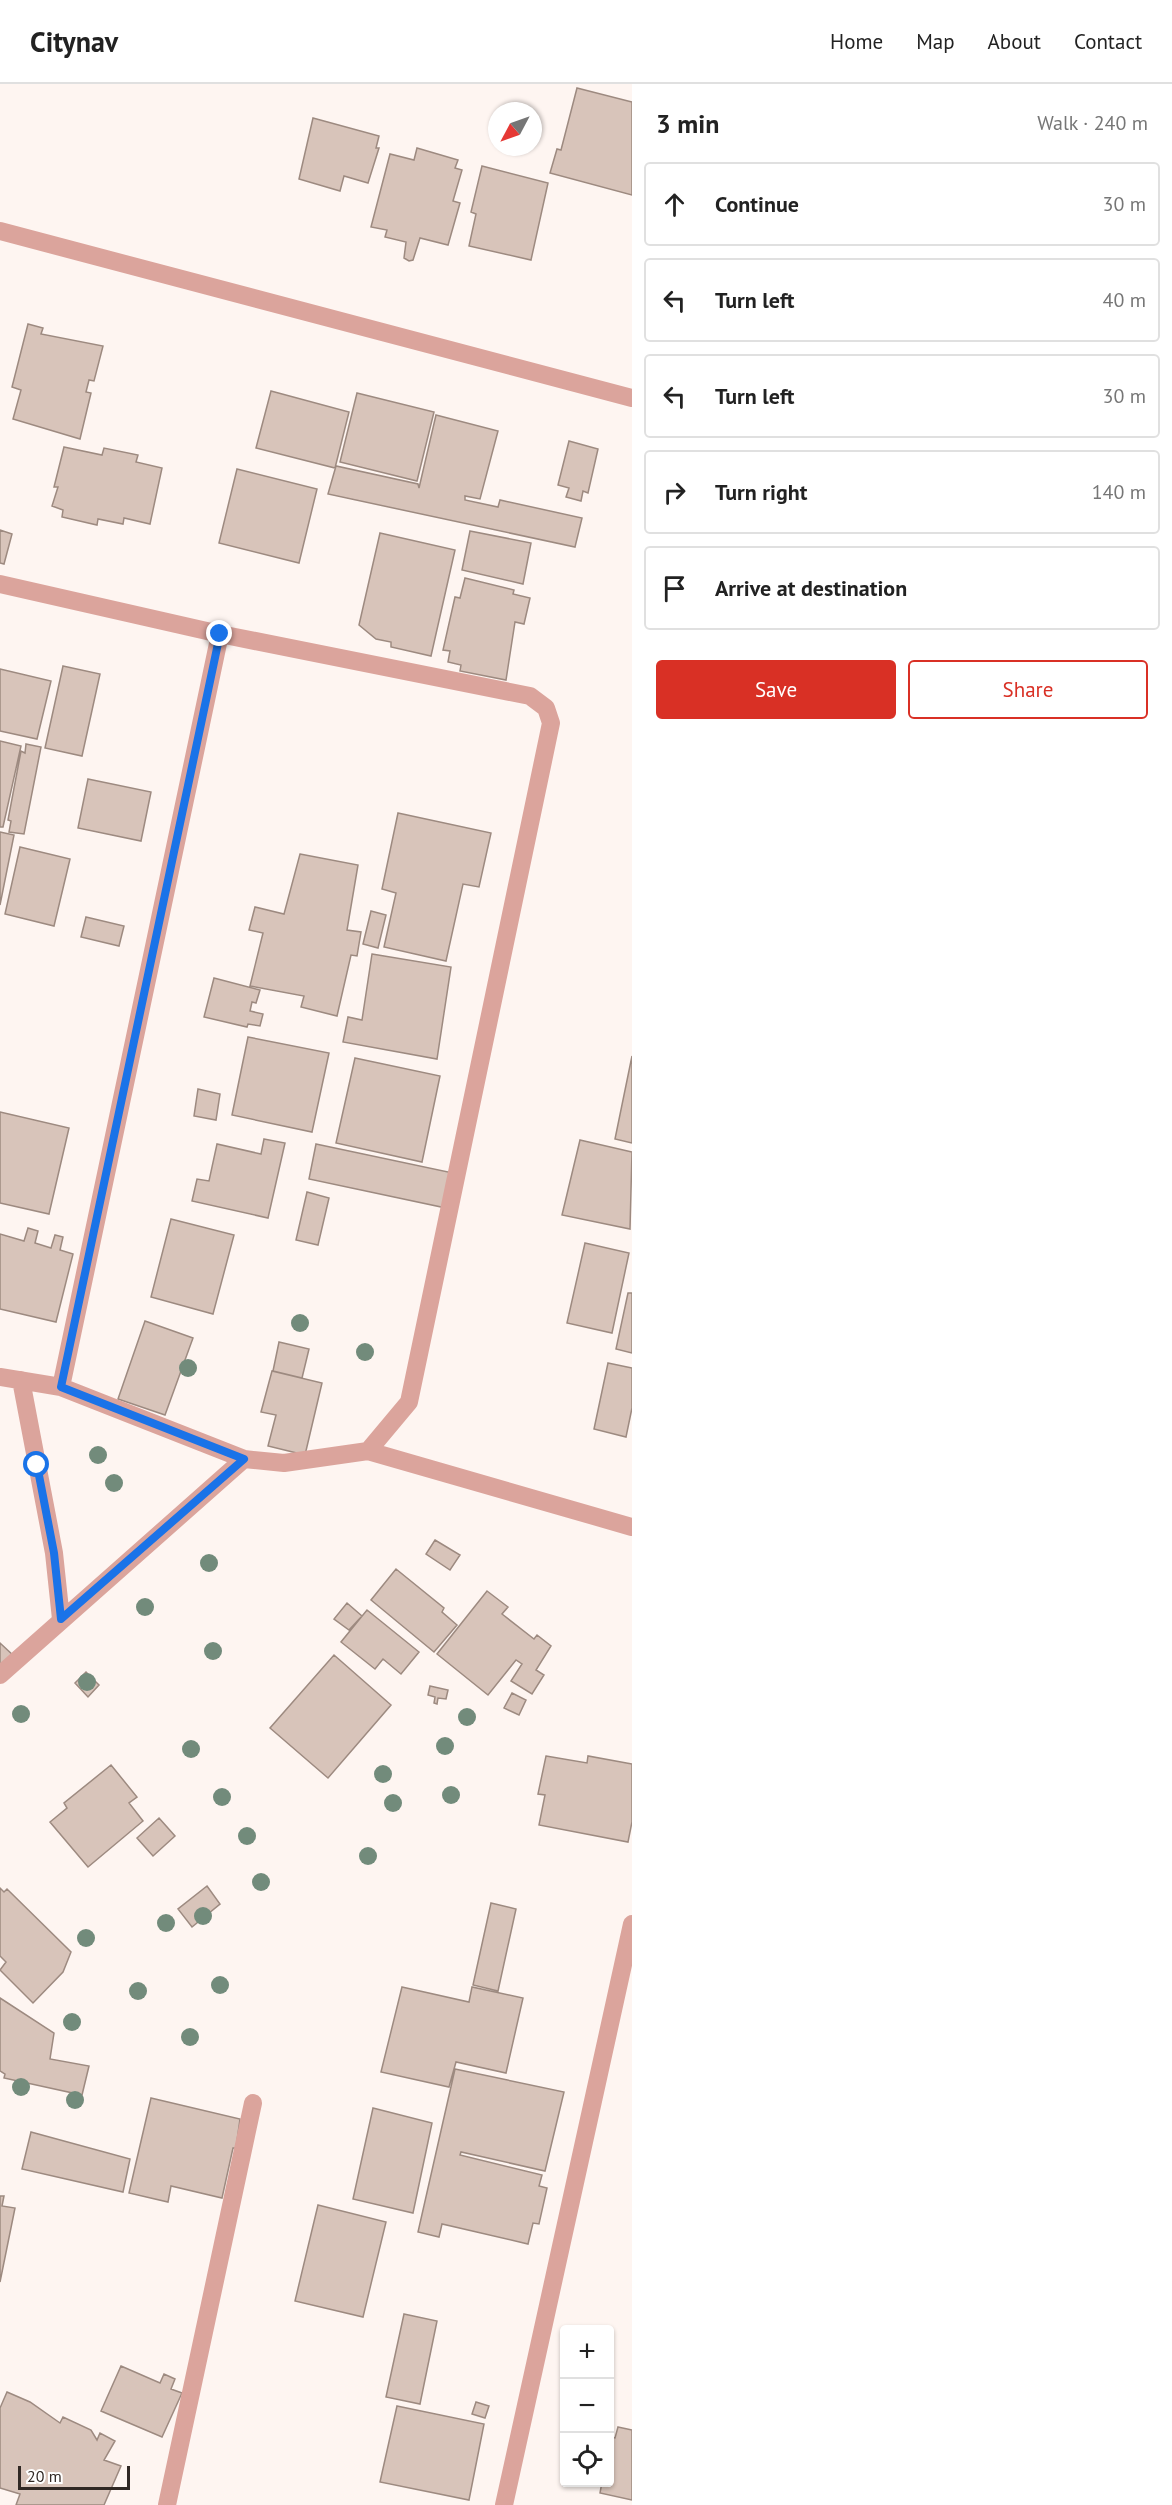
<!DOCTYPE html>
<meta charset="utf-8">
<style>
body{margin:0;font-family:"PT Sans",sans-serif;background:#f2f2f2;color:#222}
.controls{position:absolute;right:18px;bottom:18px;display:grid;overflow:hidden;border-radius:6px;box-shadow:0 2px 4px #0004}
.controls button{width:54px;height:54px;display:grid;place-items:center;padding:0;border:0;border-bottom:2px solid #e0e0e0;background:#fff;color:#222;font:30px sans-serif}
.compass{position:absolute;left:488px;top:18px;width:54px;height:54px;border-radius:50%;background:#fff;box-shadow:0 2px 4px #0004;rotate:229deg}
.scale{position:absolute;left:18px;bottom:15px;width:112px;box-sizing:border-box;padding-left:6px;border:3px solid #302824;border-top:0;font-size:16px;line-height:21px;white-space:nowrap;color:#302824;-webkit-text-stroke:4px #fff;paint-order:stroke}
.stop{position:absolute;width:18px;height:18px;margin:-14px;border:4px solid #1a73e8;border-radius:50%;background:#fff}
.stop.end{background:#1a73e8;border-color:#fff;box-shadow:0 2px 6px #0008}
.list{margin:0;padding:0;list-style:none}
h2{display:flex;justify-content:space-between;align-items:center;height:78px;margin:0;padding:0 24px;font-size:26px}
h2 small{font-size:20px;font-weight:400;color:#767676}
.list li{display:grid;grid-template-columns:39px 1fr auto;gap:18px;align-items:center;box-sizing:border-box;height:84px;margin:0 12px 12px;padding:0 12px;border:2px solid #e0e0e0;border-radius:6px}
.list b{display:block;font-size:22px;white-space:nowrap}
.list em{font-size:20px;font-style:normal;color:#767676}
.actions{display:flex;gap:12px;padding:18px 24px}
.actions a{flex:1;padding:14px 0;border:2px solid #d93025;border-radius:6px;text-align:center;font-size:21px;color:#d93025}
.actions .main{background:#d93025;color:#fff}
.icon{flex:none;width:33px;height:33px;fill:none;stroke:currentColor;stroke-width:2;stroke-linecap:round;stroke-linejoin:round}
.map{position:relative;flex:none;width:632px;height:2421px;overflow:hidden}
header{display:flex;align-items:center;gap:36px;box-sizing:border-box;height:84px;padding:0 30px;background:#fff;border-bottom:2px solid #e0e0e0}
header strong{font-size:28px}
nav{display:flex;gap:33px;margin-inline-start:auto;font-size:21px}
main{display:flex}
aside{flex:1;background:#fff}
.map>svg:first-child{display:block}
</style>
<header>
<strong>Citynav</strong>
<nav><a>Home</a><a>Map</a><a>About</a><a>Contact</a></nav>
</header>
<main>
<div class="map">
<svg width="632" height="2421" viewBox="0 0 632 2421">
<rect width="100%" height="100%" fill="#fef5f1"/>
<path fill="#d8c4ba" stroke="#9d8a80" stroke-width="1.5" d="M577,4l55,14v93l-82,-22 7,-24 4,1z
M313,34l66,18 -3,12h3l-11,35 -24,-7 -4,15 -41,-12z
M417,64l41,12 -3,8 7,2 -9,31 7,2 -12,42 -28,-7 -7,22 -4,1 -5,-3 2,-16 -21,-5 2,-7 -16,-3 19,-73 24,6z
M482,82l66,17 -17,77 -62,-14 7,-32 -5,-2z
M28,240l15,4 -2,6 62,12 -9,35 -5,-1 -3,12 5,1 -11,46 -67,-20 8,-29 -9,-3z
M271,307l78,21 -14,56 -79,-20z
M357,309l77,19 -17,69 -77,-19z
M436,331l62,16 -18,68 -15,-3v4l33,7 2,-7 82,18 -7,29 -247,-53 8,-28 82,18 1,4z
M569,357l29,8 -10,44 -5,-2 -2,10 -15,-4 3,-9 -11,-3z
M64,363l38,8 2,-7 34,7 -2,7 26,6 -12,56 -26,-6 -1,6 -25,-5 -1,6 -35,-8 1,-7 -11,-4 6,-19h-4z
M237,385l80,20 -18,74 -80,-20z
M0,446l12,4 -8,30 -4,-1z
M470,447l61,12 -8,41 -61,-14z
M380,449l75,17 -24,106 -40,-9v-5l-15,-3 -17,-14z
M465,494l49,12 -1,4 17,4 -6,26 -9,-2 -9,58 -46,-9 1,-6 -13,-3 2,-11 -7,-1 12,-53 5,1z
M63,582l37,8 -18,82 -37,-8z
M0,585l51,12 -14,58 -37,-8z
M0,657l21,5 -18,81h-3z
M26,660l15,3 -17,87 -15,-2 2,-11 -3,-1 13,-69 4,2z
M88,695l63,13 -10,49 -63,-13z
M398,729l93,20 -12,54 -16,-3 -17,77 -62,-14 12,-54 -14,-4z
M0,748l14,3 -14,70z
M20,763l50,12 -16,67 -49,-12z
M300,770l58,11 -11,65 14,2 -4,24 -6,-1 -14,61 -36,-9 3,-11 -54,-10 13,-53 -14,-3 6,-23 29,7z
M371,827l15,4 -8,33 -15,-4z
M86,833l38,9 -5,20 -38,-9z
M372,870l79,13 -14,92 -94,-17 5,-25 14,3z
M214,894l46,12 -4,13 -4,-1 -2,9 13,3 -3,12 -12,-2 -1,3 -43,-10z
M248,953l81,16 -17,79 -80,-17z
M632,972v87l-17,-4z
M355,974l85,18 -18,86 -86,-19z
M198,1005l22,5 -4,26 -22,-4z
M0,1028l69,16 -20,86 -49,-11z
M264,1055l21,4 -17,75 -76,-17 5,-22 12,2 8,-37 44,10z
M580,1056l52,12 -2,77 -68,-14z
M316,1060l137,29 -7,35 -137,-29z
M307,1108l22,6 -11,47 -22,-5z
M171,1135l63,16 -21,79 -62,-17z
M28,1144l10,3 -3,12 16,5 4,-13 8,2 -3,13 13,4 -17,68 -56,-13v-75l24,7z
M585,1159l44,10 -17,80 -45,-10z
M628,1209h4v60l-16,-4z
M145,1237l48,17 -28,77 -47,-16z
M279,1258l30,7 -7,29 -29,-7z
M608,1279l24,5v40l-6,29 -32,-8z
M272,1287l50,12 -17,72 -37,-9 8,-31 -15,-3z
M435,1456l25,15 -10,15 -24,-16z
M396,1485l48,39 -2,4 15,13 -23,27 -63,-52z
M487,1507l21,16 -6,7 32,25 3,-4 14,11 -15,24 8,5 -12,19 -21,-13 11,-17 -6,-4 -28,35 -51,-41z
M347,1519l15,13 -13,14 -15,-11z
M367,1526l52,42 -18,22 -18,-15 -8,10 -34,-27z
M0,1559l15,14 -15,15z
M334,1571l57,50 -63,73 -58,-50z
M86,1588l13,13 -11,12 -13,-14z
M430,1602l18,4 -2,9 -8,-1 -1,6 -3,-1 1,-6 -7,-2z
M512,1609l14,7 -7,15 -15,-7z
M546,1672l41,7 1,-7 44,8v58l-4,20 -89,-17 6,-30 -7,-1z
M111,1681l26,32 -8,6 14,18 -55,46 -38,-45 17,-14 -3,-5z
M159,1734l16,18 -22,20 -16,-18z
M207,1802l13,18 -28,23 -14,-18z
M0,1804l4,4 3,-3 64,63 -8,20 -30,31 -33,-33 6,-8 -6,-6z
M491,1819l25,6 -18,82 -25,-6z
M402,1903l67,15 3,-15 51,11 -17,75 -50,-11 -7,25 -68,-15z
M0,1914l54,35 -4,26 39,7 -7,29 -78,-17 1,-4 -5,-3z
M455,1985l109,23 -19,79 -84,-19 -1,3 82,20 -3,11 8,2 -8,36 -6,-1 -5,21 -86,-20 -3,13 -21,-5z
M151,2014l89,21 -4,29h-3l-11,50 -51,-12 -3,16 -39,-9z
M373,2024l59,15 -19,90 -60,-14z
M31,2048l99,27 -7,33 -101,-23z
M0,2112h4l-2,10 13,2 -15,74z
M318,2121l68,17 -23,95 -68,-16z
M404,2230l33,7 -17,83 -34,-7z
M121,2282l39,17 4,-9 11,5 -4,10 11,4 -20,44 -61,-26z
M7,2308l23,10 30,21 3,-6 28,13 6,10 3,-7 15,8 -11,19 17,6 -17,39h-88l4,-11 -20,-6v-80z
M476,2318l13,4 -4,12 -13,-4z
M397,2322l87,18 -15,76 -89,-18z
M618,2343l14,3v70l-32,-7 2,-11h8v-45l5,1z"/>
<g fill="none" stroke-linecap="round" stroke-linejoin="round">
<path stroke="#dba49c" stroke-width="18" d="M0,500l220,50 310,62 16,12 5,15 -142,679 -41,49 -84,12 -40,-4 -244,216
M0,1293l61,10 183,72
M21,1296l33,173 7,66
M61,1303l159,-753
M368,1367l264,76
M167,2421l86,-402
M504,2421l128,-581"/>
<path stroke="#dba49c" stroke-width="18" d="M0,147l632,167"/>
</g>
<g fill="#728b7b">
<circle cx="300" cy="1239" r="9"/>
<circle cx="365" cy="1268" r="9"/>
<circle cx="188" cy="1284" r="9"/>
<circle cx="98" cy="1371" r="9"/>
<circle cx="114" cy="1399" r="9"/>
<circle cx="209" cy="1479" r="9"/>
<circle cx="145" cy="1523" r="9"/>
<circle cx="213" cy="1567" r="9"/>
<circle cx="87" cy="1598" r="9"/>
<circle cx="21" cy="1630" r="9"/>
<circle cx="467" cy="1633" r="9"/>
<circle cx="445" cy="1662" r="9"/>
<circle cx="191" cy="1665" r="9"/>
<circle cx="383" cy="1690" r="9"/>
<circle cx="451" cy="1711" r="9"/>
<circle cx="222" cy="1713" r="9"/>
<circle cx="393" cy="1719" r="9"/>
<circle cx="247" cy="1752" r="9"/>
<circle cx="368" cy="1772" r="9"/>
<circle cx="261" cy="1798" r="9"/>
<circle cx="203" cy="1832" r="9"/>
<circle cx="166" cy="1839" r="9"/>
<circle cx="86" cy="1854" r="9"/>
<circle cx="220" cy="1901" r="9"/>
<circle cx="138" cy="1907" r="9"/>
<circle cx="72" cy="1938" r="9"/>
<circle cx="190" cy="1953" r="9"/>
<circle cx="21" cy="2003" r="9"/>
<circle cx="75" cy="2016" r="9"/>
</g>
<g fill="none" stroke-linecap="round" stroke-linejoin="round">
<path stroke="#1a73e8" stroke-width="8" d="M37,1381l17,88 7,66 183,-160 -183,-72 159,-753"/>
</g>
</svg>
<div class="controls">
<button>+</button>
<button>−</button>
<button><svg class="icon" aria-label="locate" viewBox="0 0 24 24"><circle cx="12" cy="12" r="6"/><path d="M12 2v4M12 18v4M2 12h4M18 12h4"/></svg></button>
</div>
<svg class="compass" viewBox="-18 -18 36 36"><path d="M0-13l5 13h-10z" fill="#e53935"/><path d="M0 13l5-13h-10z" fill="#767676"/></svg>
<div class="scale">20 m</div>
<div class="stop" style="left:37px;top:1381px"></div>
<div class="stop end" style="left:220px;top:550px"></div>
</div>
<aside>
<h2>3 min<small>Walk · 240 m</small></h2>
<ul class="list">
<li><svg class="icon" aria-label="ahead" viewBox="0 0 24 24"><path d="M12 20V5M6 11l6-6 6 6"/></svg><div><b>Continue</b></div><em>30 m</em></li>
<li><svg class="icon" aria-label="left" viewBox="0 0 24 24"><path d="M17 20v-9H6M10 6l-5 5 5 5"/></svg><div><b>Turn left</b></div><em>40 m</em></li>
<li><svg class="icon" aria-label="left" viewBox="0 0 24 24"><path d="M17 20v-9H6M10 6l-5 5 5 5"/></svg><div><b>Turn left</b></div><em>30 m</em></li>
<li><svg class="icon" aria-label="right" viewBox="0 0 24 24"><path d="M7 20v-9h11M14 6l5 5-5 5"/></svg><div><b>Turn right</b></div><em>140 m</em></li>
<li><svg class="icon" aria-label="arrive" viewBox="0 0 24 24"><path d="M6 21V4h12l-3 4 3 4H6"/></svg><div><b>Arrive at destination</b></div></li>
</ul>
<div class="actions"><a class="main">Save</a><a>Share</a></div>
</aside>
</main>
